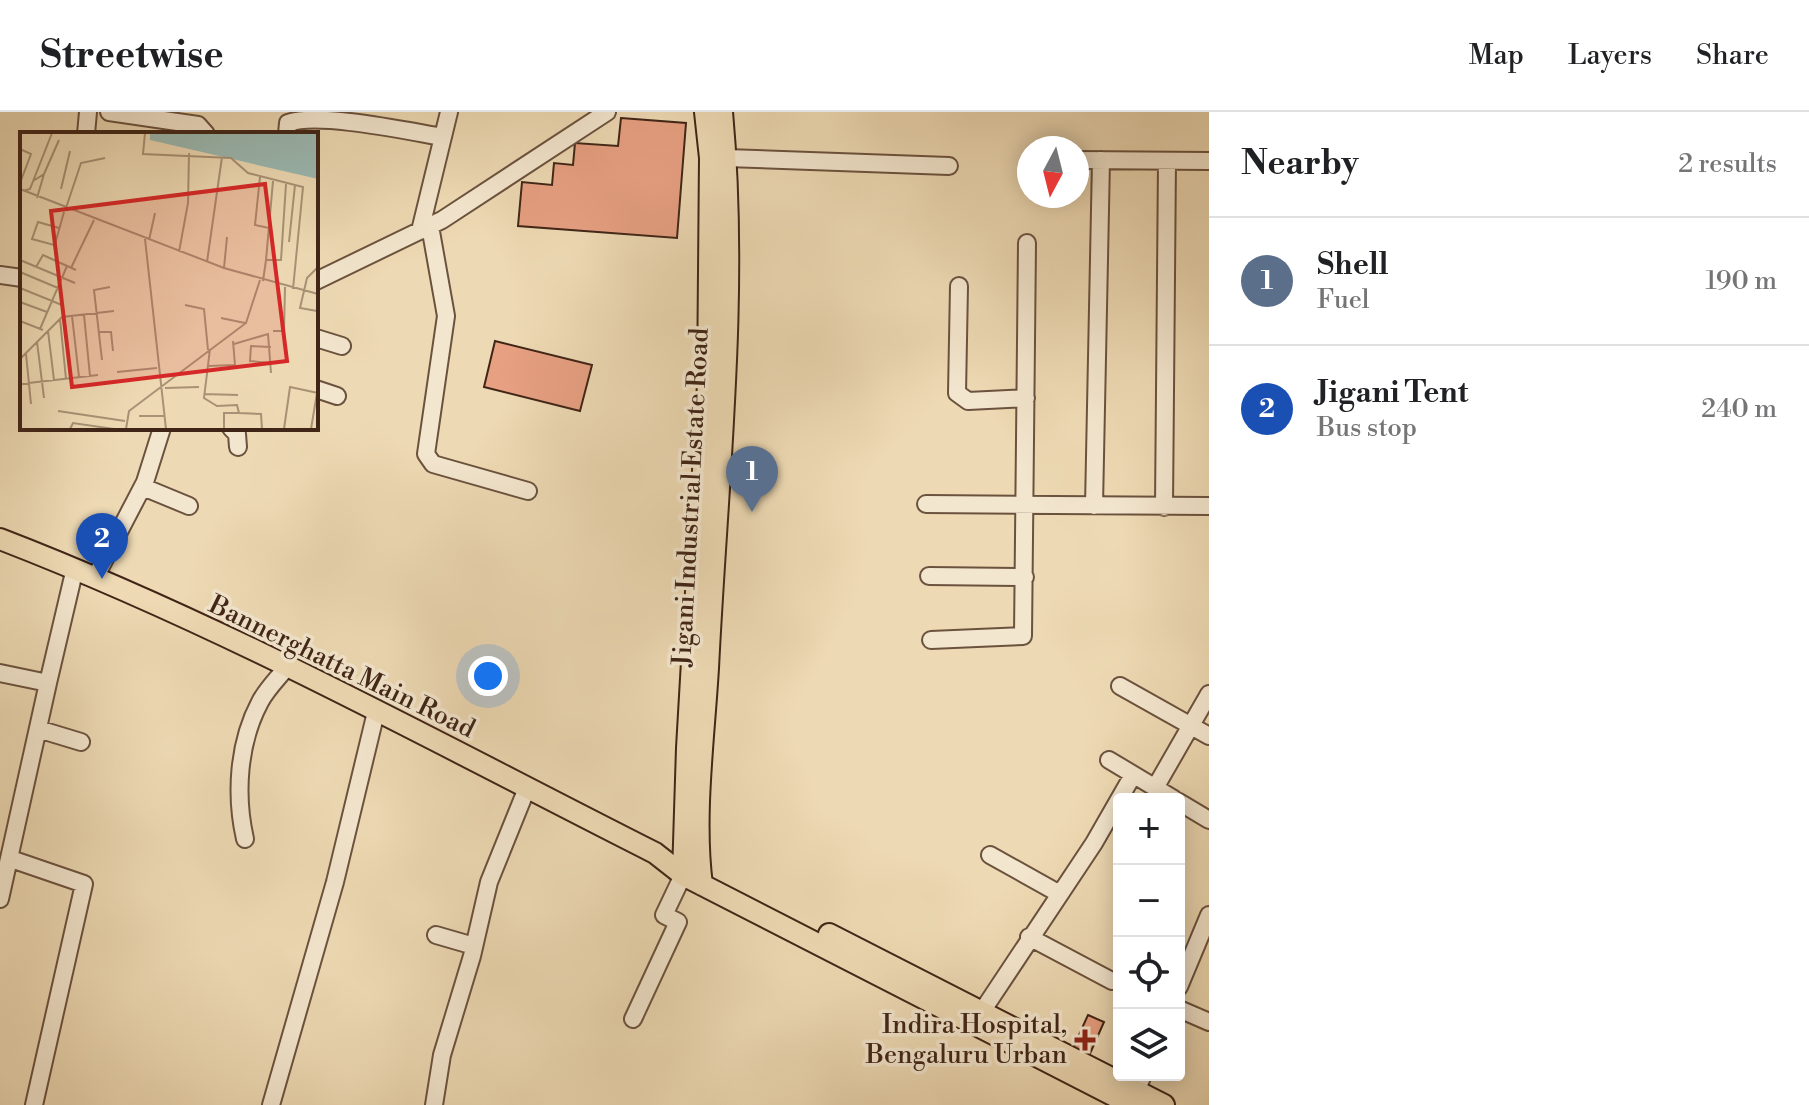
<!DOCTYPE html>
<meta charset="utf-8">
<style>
body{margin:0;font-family:"Libre Bodoni",serif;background:#f2f2f2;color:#202124}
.controls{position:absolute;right:24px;bottom:24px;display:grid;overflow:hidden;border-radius:8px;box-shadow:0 4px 20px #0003}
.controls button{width:72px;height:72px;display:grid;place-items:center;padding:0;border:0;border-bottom:2px solid #e0e0e0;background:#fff;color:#202124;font:40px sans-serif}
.compass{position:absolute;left:1017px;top:24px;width:72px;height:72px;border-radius:50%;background:#fff;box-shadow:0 4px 20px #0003;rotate:187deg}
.you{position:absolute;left:488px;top:564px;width:28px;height:28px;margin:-20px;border:6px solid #fff;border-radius:50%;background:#1a73e8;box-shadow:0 0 0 12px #1a73e833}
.badge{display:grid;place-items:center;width:52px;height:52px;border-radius:50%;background:#8f2418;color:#fff;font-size:26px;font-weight:700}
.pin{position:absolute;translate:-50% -66px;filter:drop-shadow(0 2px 4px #0008)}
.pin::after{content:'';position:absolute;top:42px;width:28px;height:24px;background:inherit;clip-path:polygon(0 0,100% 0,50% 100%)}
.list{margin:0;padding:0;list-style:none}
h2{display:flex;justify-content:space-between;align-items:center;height:104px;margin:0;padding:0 32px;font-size:34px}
h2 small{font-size:26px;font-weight:400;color:#757577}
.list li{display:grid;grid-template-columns:52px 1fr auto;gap:24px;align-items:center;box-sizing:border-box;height:128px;padding:0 32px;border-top:2px solid #e0e0e0}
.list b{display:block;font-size:30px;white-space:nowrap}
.list p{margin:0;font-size:26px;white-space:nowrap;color:#757577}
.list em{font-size:26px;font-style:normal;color:#757577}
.icon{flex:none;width:44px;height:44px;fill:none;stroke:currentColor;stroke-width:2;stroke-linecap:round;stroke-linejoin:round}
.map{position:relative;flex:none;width:1209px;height:993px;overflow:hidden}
header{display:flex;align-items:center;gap:48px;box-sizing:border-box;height:112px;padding:0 40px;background:#fff;border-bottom:2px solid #e0e0e0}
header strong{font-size:38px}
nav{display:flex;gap:44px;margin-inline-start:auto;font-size:28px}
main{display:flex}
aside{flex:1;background:#fff}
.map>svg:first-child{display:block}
</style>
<header>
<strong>Streetwise</strong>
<nav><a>Map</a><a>Layers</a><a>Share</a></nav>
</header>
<main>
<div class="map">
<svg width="1209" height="993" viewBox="0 0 1209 993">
<rect width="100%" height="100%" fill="#edd9b3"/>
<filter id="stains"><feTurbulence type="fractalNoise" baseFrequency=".0025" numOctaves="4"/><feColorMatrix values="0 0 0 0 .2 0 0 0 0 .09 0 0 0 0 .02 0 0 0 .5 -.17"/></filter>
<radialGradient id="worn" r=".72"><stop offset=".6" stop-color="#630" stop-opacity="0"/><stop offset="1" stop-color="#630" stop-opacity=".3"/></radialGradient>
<path fill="#e7a082" stroke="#402517" stroke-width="2" d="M621,6l65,5 -9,115 -159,-12 4,-44 30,3 2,-22 19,2 2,-22 43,3z
M495,229l97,24 -12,46 -96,-24z
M1088,903l16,7 -15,34 -16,-8z"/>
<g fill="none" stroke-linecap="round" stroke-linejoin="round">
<g stroke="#6b523e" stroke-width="20">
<path id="minor" d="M109,0l89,13 8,9
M86,22l2,-22
M287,22l1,-11c30,-11 119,8 155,14
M726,46l223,8
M1077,48l132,1
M430,114l16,90 -20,138 7,10 95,27
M420,119l29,-119
M0,163l22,3
M316,169l126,-61 165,-108
M959,174l-2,107 11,8 58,-3
M316,226l26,8
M316,277l21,7
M231,316l6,6 1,13
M143,375l46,19
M926,392l283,2
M1094,394l7,-346
M1164,395l3,-346
M96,464l49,-94 17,-54
M929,464l96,1
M931,528l92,-4 4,-393
M0,561l48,10 27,-115
M1120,574l89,50
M38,617l43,13
M1109,648l65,39
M1155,676l54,-94
M1179,690l30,18
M245,727c-10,-44 -7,-96 15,-137 6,-12 18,-24 27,-35
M990,743l68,38
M11,747l73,25 -50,221
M0,787l48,-216
M436,823l38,11
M1029,825l83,44
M1179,875l30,-72
M1179,897l30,13
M633,907l45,-97 -14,-7 19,-40
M975,910l119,-179 39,-68
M1136,979l7,-16
M271,993l64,-223 41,-170
M434,993l8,-50 30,-99 17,-74 38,-94"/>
</g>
<g stroke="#402517" stroke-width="24">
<path id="major" d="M0,427c226,87 439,205 655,314l28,22 449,230
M683,763l4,-127 21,-364 2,-226 -5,-46
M702,773c-9,-68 2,-148 6,-217 9,-185 31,-372 14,-556
M829,822l335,171"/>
</g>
<use href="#minor" stroke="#f3e6ce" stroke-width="16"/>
<use href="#major" stroke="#edd9b3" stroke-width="20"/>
</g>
<path fill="#8f2418" stroke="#f3e6ce" stroke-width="3" d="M1081 916h8v8h8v8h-8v8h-8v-8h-8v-8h8z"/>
<g text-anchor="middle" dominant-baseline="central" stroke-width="7" stroke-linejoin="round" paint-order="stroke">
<g font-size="26" fill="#402517" stroke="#f3e6ce">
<text transform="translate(691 385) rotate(-87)">Jigani Industrial Estate Road</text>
<text transform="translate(342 555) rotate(26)">Bannerghatta Main Road</text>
</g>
<g font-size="26" fill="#402517" stroke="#f3e6ce" text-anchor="end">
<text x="1067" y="913">Indira Hospital,<tspan x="1067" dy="30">Bengaluru Urban</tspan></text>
</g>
</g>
<g transform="translate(20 20)">
<rect width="298" height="298" fill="#edd9b3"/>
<path d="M130,1h168v46l-168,-39z" fill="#9ab9b2"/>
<path fill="none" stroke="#a89175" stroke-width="2" d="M125,1l-2,21 88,4 17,15 55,14 -10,102M0,17l11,5 -11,29M240,45l-5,48 14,3M13,49l11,-7 15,-34M0,57l204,79 94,26M41,57l9,-38M3,59l7,-2 22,-56M17,66l7,-24M46,76l15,-45 24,-5M39,96l-21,-6 -6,17 22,6 1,-1 9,-32M125,107l21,190M129,108l6,-27M269,110l6,-57M159,120l9,-49 1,-50M0,128l55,23M246,128l7,-79M187,130l15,-105M16,135l7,-12 33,15M51,136l23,-48M204,136l3,-31M0,140l38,16M243,149l3,-21h15l5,-76M0,156l32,13 15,-35M0,170l27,10M165,173l19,4 4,41M297,179l-17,-3 7,-30 11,-11M64,183l6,61M52,184l7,61M201,186l24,5M40,187l6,60M0,189l23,9M20,197l12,-28 10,4M28,199l6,49M253,199h11l1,-44M78,200h13l2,19M17,210l7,56M214,212l34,-10 3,39M251,215l-20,-1 -1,15 21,2M190,217l-6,49 13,8 20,-1 2,8 22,1 1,15M6,222l5,50M0,227l42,-42 52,-6M82,228l-8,-70 16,-3M188,234l27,-1 -2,-24M97,240l40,-4M0,252l78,-9M145,256l34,-1M184,262l34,1M38,279l67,10M119,284h26M50,297l3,-6 41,6M106,297l3,-18 117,-88 14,-43M204,297v-16h15M264,297l6,-42 28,6M291,297l7,-42"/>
<path fill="#d62828" fill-opacity="0.15" stroke="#d62828" stroke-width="4" d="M245,52l22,177 -215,26 -21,-176z"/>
<rect width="298" height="298" fill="none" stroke="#402517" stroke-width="4"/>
</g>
<rect width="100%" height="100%" filter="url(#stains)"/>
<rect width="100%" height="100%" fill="url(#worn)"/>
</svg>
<div class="controls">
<button>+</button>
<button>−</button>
<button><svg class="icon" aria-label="locate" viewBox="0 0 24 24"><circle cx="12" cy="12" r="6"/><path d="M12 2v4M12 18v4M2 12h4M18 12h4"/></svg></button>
<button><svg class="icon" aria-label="layers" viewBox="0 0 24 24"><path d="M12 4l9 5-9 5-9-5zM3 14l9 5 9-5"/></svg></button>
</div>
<svg class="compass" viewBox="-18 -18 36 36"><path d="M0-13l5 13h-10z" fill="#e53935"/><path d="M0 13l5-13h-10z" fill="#757577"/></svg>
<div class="you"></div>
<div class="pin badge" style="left:752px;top:400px;background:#5c6f8a">1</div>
<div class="pin badge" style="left:102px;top:467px;background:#1a4fb4">2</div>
</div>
<aside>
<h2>Nearby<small>2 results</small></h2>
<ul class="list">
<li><span class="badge" style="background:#5c6f8a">1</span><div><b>Shell</b><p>Fuel</p></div><em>190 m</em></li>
<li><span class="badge" style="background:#1a4fb4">2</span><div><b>Jigani Tent</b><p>Bus stop</p></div><em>240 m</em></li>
</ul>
</aside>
</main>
